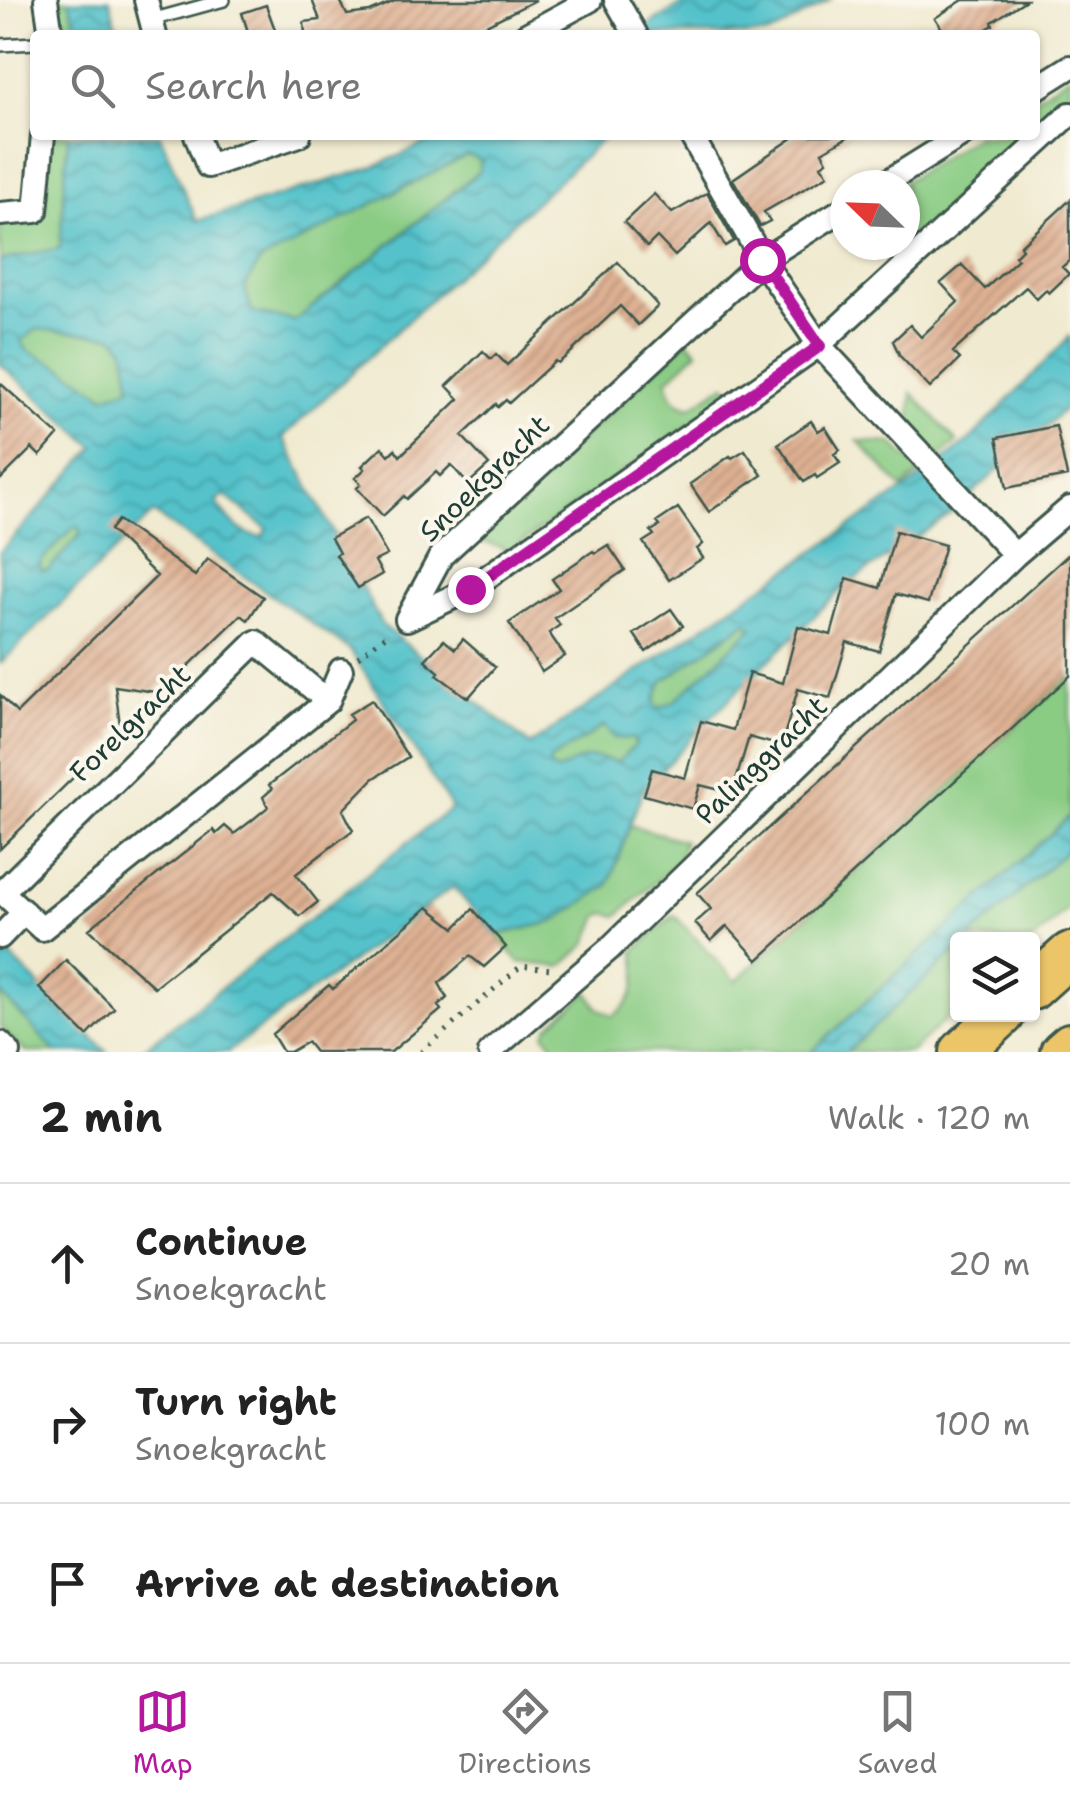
<!DOCTYPE html>
<meta charset="utf-8">
<style>
body{margin:0;font-family:"Shantell Sans",sans-serif;background:#f6f6f6;color:#222}
.controls{position:absolute;right:30px;bottom:30px;display:grid;overflow:hidden;border-radius:10px;box-shadow:0 2px 8px #0004}
.controls button{width:90px;height:90px;display:grid;place-items:center;padding:0;border:0;border-bottom:2px solid #e0e0e0;background:#fff;color:#222;font:50px sans-serif}
.compass{position:absolute;left:830px;top:170px;width:90px;height:90px;border-radius:50%;background:#fff;box-shadow:0 2px 8px #0004;rotate:293deg}
.stop{position:absolute;width:30px;height:30px;margin:-22px;border:8px solid #b5179e;border-radius:50%;background:#fff}
.stop.end{background:#b5179e;border-color:#fff;box-shadow:0 2px 10px #0008}
.list{margin:0;padding:0;list-style:none}
h2{display:flex;justify-content:space-between;align-items:center;height:130px;margin:0;padding:0 40px;font-size:42px}
h2 small{font-size:32px;font-weight:400;color:#767676}
.list li{display:grid;grid-template-columns:65px 1fr auto;gap:30px;align-items:center;box-sizing:border-box;height:160px;padding:0 40px;border-top:2px solid #e0e0e0}
.list b{display:block;font-size:38px;white-space:nowrap}
.list p{margin:0;font-size:32px;white-space:nowrap;color:#767676}
.list em{font-size:32px;font-style:normal;color:#767676}
.icon{flex:none;width:55px;height:55px;fill:none;stroke:currentColor;stroke-width:2;stroke-linecap:round;stroke-linejoin:round}
.map{position:relative;flex:none;width:1070px;height:1052px;overflow:hidden}
.search{position:absolute;background:#fff;box-shadow:0 2px 8px #0004;left:30px;right:30px;top:30px;height:110px;display:flex;align-items:center;gap:25px;box-sizing:border-box;padding:0 35px;border-radius:10px;color:#767676;font-size:38px}
.sheet{height:610px;background:#fff}
nav{display:flex;justify-content:space-around;align-items:center;box-sizing:border-box;height:140px;border-top:2px solid #e0e0e0;background:#fff;font-size:28px;color:#767676}
nav a{display:grid;justify-items:center;gap:5px}
nav .on{color:#b5179e}
.map>svg:first-child{display:block}
</style>
<div class="map">
<svg width="1070" height="1052" viewBox="0 0 1070 1052">
<defs>
<pattern id="water-waves" width="16" height="10" patternUnits="userSpaceOnUse" patternTransform="scale(2.5)"><rect width="16" height="10" fill="#54c2cb"/><path d="M0 5q4-4 8 0t8 0" fill="none" stroke="#459fa6"/></pattern>
<pattern id="building-hatch" width="6" height="6" patternUnits="userSpaceOnUse" patternTransform="scale(2.5)"><rect width="6" height="6" fill="#dfb193"/><path d="M-1 1l2-2M0 6l6-6M5 7l2-2" fill="none" stroke="#b49179"/></pattern>
</defs>
<rect width="100%" height="100%" fill="#fbf7ec"/>
<filter id="ink" filterUnits="userSpaceOnUse"><feTurbulence type="fractalNoise" baseFrequency=".01" numOctaves="2"/><feDisplacementMap in="SourceGraphic" scale="20" xChannelSelector="R" yChannelSelector="G"/><feConvolveMatrix kernelMatrix="1 2 1 2 8 2 1 2 1" color-interpolation-filters="sRGB"/></filter>
<filter id="wash" filterUnits="userSpaceOnUse"><feTurbulence type="fractalNoise" baseFrequency=".0048" numOctaves="4" result="noise"/><feDisplacementMap in="SourceGraphic" scale="40" xChannelSelector="R" yChannelSelector="G"/><feGaussianBlur stdDeviation="2.25" result="paint"/><feColorMatrix in="noise" values="0 0 0 0 0 0 0 0 0 0 0 0 0 0 0 0 0 1.4 0 .05"/><feComposite in="paint" operator="in"/></filter>
<g filter="url(#wash)">
<rect width="100%" height="100%" fill="#f0ead0"/>
<path fill="#8acc84" stroke="#54845c" stroke-width="2.5" d="M48,0h21l10,35h-17l-6,-7z
M1070,75v32l-171,155 -13,-17h19v-60h-6l78,-50h58v-37z
M49,135h19l-8,113 -60,13v-43l45,-7z
M468,155l13,5 -2,11 -184,150 -43,-8 -7,-25 14,-26z
M37,329l76,7 11,10 7,42 -26,8 -42,-28 -35,-17 -7,-10z
M687,340l11,11 -30,28c0,16 7,25 23,28l35,-23 7,10 -226,159 -6,-6 -27,-7z
M912,393l45,49 -19,16 -28,-31z
M858,441l34,2 29,30 -19,15z
M75,526l5,2 -1,8 -31,34h-8v-9z
M747,622l7,5 -79,74 -15,7 -6,-5 8,-21z
M1070,676v140l-259,236h-252l-14,-18 3,-7 40,-35 10,16 15,8c23,-15 28,-39 21,-65l40,-36 62,66z
M604,726l29,13 3,6 -19,18c-26,-10 -37,-5 -59,8l-8,-3 -1,-7z
M630,825l54,16 -6,21 -61,54 -11,-3 -7,3 -12,28 -26,23 -42,-5 -23,-27 57,-13 55,-36z
M1070,847v59l-3,3 -34,32 -64,-2z
M957,950v59l-46,43h-64z
M0,993l56,59h-31l-25,-25z"/>
<path fill="url(#water-waves)" stroke="#3a8080" stroke-width="2.5" fill-rule="evenodd" d="M69,0h41l8,35h-39z
M689,0h141l-61,35h-136z
M68,135h92l37,86 174,-53 74,-33h162l-324,302 99,188 148,120 387,-264 54,-42 99,-103v68l-122,112 -101,68 -142,139 -63,69 -34,94 -55,36 -57,13 -43,-48 -225,165h-89l313,-244 -102,-158 -197,-137 -153,151v-112l95,-105 -95,-83v-103l60,-13zM467,155l14,5 -2,12 -184,149 -43,-9 -7,-24 14,-26zM37,329l76,7 11,11 7,40 -26,9 -42,-28 -35,-17 -7,-10zM224,495l43,34 -5,8c-22,-1 -33,-18 -46,-35zM75,526l5,2 -1,8 -31,34h-8l1,-9zM746,622l7,5 -78,74 -15,7 -6,-6 8,-20zM604,726l10,12 19,1 3,5 -19,19c-25,-10 -37,-5 -59,8l-8,-3v-8z
M1070,816v31l-101,92h-11l-1,11 -110,102h-36z
M0,946l107,106h-51l-56,-59z"/>
<g id="blocks">
<path fill="url(#building-hatch)" d="M312,0h28l7,15 23,-3 27,-12h139l-64,32 -2,-4 -15,7h-150l-1,-13 16,-2z
M963,0h63l-34,22 1,3 -15,10h-32l-11,-17z
M266,5l11,30h-28l-7,-22z
M797,135h54l-29,17 5,9 -6,4 7,10 -64,37 6,9 -10,5 -27,-47z
M707,193l27,48 -9,5 -14,-23 -36,33 -18,-19 -10,10 -23,-25 30,-28 18,19z
M1070,200v60l-8,7 7,7 -20,19 -3,-3 -9,9 -11,-12 -73,65 7,7 -30,29 -30,-32 -7,-15 17,-16 11,12 37,-35 -17,-19 21,-18 23,24 33,-30 -3,-3 7,-7 -2,-3z
M618,262l40,44 -3,3 -17,16 -18,-19 -53,50 -9,7 -3,-2 -46,42 -3,-3 -8,7 -2,-3 -34,32 27,29 -21,19 -17,-19 -11,11 -4,-4 -29,27 -3,-3 -21,20 -26,-28 4,-4 -6,-6 10,-9 -3,-3 20,-19 7,8 6,-6 5,7 59,-57 -12,-13 36,-35 8,8 5,-5 11,11z
M0,383l58,52 -18,21 -8,-8 -32,32z
M811,421l7,10 7,-4 15,23 -6,4 6,9 -23,15 -2,-3 -11,7 -26,-38z
M1056,426l11,50 -60,12 -10,-50z
M745,450l17,25 -53,37 -19,-28 40,-28 2,2z
M678,508l25,36 -6,5 6,9 -34,22 -26,-38 11,-7 -3,-4 9,-5 -3,-4z
M366,518l21,37 -12,6 7,13 -24,14 -22,-33 3,-2 -8,-15z
M118,520l77,56 13,-17 55,38 -15,23 -7,-5 -74,72 -4,-3 -8,8 -40,-6 5,39 -8,8 3,4 -115,112v-154l17,18 140,-137 -47,-46z
M896,531l49,14 -17,58 -32,-9 -17,57 -32,-9 -17,56 -32,-9 -17,57 -32,-9 -17,56 -32,-8 -7,24 -49,-14 8,-26 33,9 16,-57 32,9 16,-57 34,10 15,-57 33,9 16,-57 33,10z
M608,545l17,25 -70,48 5,7 -11,8 16,23 -23,16 -33,-49 50,-34 -7,-10 41,-28 2,2z
M1070,553v123l-312,284 -31,-34 -16,15 -16,-18 16,-14 -14,-16z
M671,609l12,17 -37,26 -12,-18z
M463,639l32,28 -27,31 -31,-23 2,-3 -14,-12 19,-20 11,9z
M372,700l36,57 -35,22 -30,31 10,20 -57,44 22,28 -18,14 -27,-24 -119,95 -65,-58 124,-99 3,4 9,-8 9,8 17,-13 17,-14 -5,-10 9,-8 -3,-4 83,-65 -3,-6z
M428,907l27,21 18,-19 33,38 -22,20 -14,-11 -31,27 8,15 -9,8 3,4 -50,42h-76l-8,-10 -17,10h-7l-11,-18 57,-49 4,4z
M66,960l48,48 -27,28 -48,-48z"/>
</g>
</g>
<g filter="url(#ink)">
<use href="#blocks" fill-opacity="0" stroke="#3e574b" stroke-width="2.5"/>
<g fill="none" stroke-linecap="round" stroke-linejoin="round">
<g stroke="#3e574b" stroke-width="16">
<path id="lane" d="M151,20l73,-20
M0,45l35,-2"/>
</g>
<g stroke="#3e574b" stroke-width="28">
<path id="street" d="M46,0l5,35
M146,0l9,35
M616,0l20,35
M526,35l64,-35
M1035,89l35,-22
M196,135l12,31 91,-31
M691,135l71,125 57,85 196,210
M882,185l80,-50
M0,214l36,-3 7,-76
M407,619l63,-30 349,-244 251,-231
M407,619l34,-63 321,-296 83,-52
M328,701l-72,-59 -254,250 40,37 286,-228 13,-31
M0,937l24,-25
M0,1043l9,9
M490,1052l118,-102 407,-395 55,-47"/>
</g>
<g stroke="#3e574b" stroke-width="48">
<path id="highway" d="M1032,988l38,-34
M962,1052l41,-38
M1062,1052l8,-7"/>
</g>
<path stroke="#3e574b" stroke-width="5" stroke-dasharray="2.5 8" stroke-linecap="butt" d="M358,657l31,-24
M421,1052l100,-86 30,3"/>
<use href="#lane" stroke="#fff" stroke-width="11"/>
<use href="#street" stroke="#fff" stroke-width="22"/>
<use href="#highway" stroke="#edc569" stroke-width="42"/>
</g>
</g>
<g fill="none" stroke-linecap="round" stroke-linejoin="round" filter="url(#ink)">
<path stroke="#b5179e" stroke-width="12" d="M470,589l350,-243 -58,-86"/>
</g>
<g text-anchor="middle" dominant-baseline="central" stroke-width="8" stroke-linejoin="round" paint-order="stroke">
<g font-size="28" fill="#1f3d34" stroke="#fbf7ec">
<text transform="translate(484 478) rotate(-44)">Snoekgracht</text>
<text transform="translate(130 723) rotate(-44)">Forelgracht</text>
<text transform="translate(761 760) rotate(-44)">Palinggracht</text>
</g>
</g>
</svg>
<div class="controls">
<button><svg class="icon" aria-label="layers" viewBox="0 0 24 24"><path d="M12 4l9 5-9 5-9-5zM3 14l9 5 9-5"/></svg></button>
</div>
<svg class="compass" viewBox="-18 -18 36 36"><path d="M0-13l5 13h-10z" fill="#e53935"/><path d="M0 13l5-13h-10z" fill="#767676"/></svg>
<div class="stop" style="left:762px;top:260px"></div>
<div class="stop end" style="left:470px;top:589px"></div>
<div class="search"><svg class="icon" aria-label="search" viewBox="0 0 24 24"><circle cx="10" cy="10" r="6"/><path d="M15 15l6 6"/></svg>Search here</div>
</div>
<section class="sheet">
<h2>2 min<small>Walk · 120 m</small></h2>
<ul class="list">
<li><svg class="icon" aria-label="ahead" viewBox="0 0 24 24"><path d="M12 20V5M6 11l6-6 6 6"/></svg><div><b>Continue</b><p>Snoekgracht</p></div><em>20 m</em></li>
<li><svg class="icon" aria-label="right" viewBox="0 0 24 24"><path d="M7 20v-9h11M14 6l5 5-5 5"/></svg><div><b>Turn right</b><p>Snoekgracht</p></div><em>100 m</em></li>
<li><svg class="icon" aria-label="arrive" viewBox="0 0 24 24"><path d="M6 21V4h12l-3 4 3 4H6"/></svg><div><b>Arrive at destination</b></div></li>
</ul>
</section>
<nav>
<a class="on"><svg class="icon" aria-label="map" viewBox="0 0 24 24"><path d="M3 6l6-2 6 2 6-2v14l-6 2-6-2-6 2zM9 4v14M15 6v14"/></svg>Map</a>
<a><svg class="icon" aria-label="directions" viewBox="0 0 24 24"><path d="M12 3l9 9-9 9-9-9zM9 14v-3h6M13 9l2 2-2 2"/></svg>Directions</a>
<a><svg class="icon" aria-label="saved" viewBox="0 0 24 24"><path d="M7 4h10v16l-5-4-5 4z"/></svg>Saved</a>
</nav>
